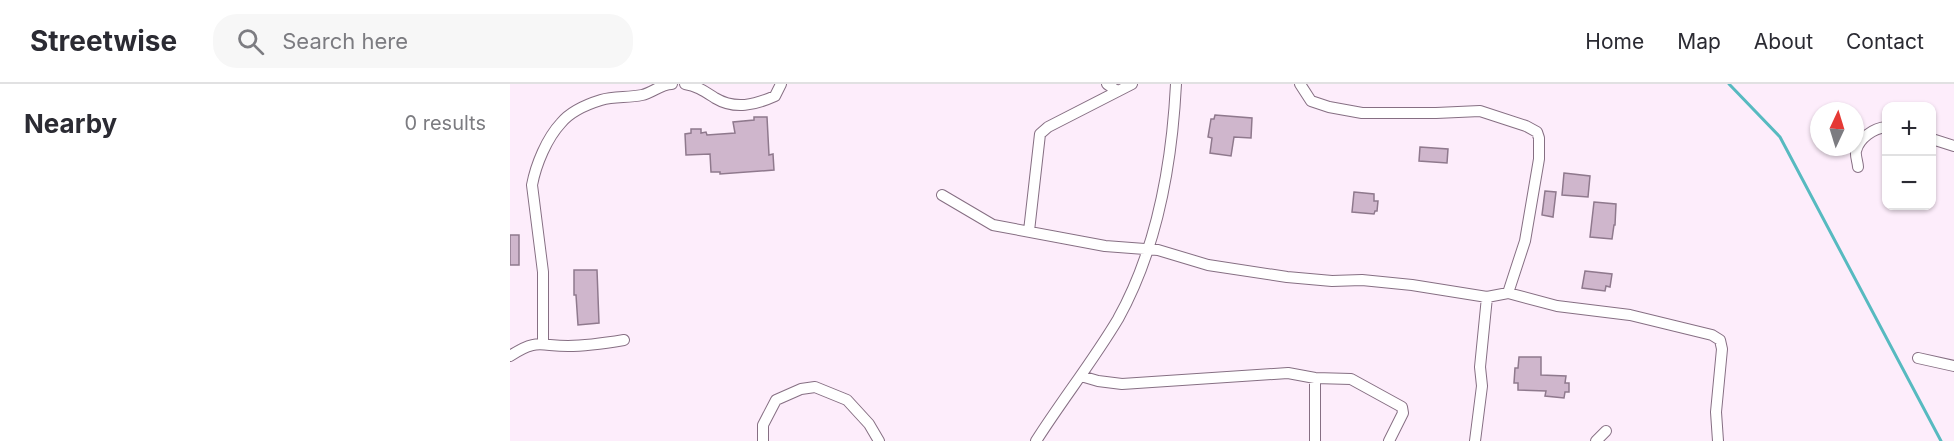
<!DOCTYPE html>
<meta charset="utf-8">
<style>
body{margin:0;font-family:Inter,sans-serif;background:#f7f7f7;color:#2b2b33}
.controls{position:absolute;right:18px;top:18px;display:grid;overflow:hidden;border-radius:12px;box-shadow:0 2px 4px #0004}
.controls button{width:54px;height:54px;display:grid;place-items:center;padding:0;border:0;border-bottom:2px solid #e1e1e2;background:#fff;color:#2b2b33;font:30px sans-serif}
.compass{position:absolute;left:1300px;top:18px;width:54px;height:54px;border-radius:50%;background:#fff;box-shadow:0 2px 4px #0004;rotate:4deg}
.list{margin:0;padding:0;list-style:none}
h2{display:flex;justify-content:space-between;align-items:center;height:78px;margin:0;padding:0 24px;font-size:26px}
h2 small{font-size:20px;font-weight:400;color:#7c7c81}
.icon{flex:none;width:33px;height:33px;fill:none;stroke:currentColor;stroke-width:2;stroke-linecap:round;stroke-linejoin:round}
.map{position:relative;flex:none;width:1444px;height:357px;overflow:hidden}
header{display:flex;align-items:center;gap:36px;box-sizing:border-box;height:84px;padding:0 30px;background:#fff;border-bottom:2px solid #e1e1e2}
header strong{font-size:28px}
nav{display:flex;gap:33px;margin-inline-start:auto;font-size:21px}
.search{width:420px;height:54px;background:#f7f7f7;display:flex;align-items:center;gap:15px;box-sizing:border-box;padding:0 21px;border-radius:24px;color:#7c7c81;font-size:22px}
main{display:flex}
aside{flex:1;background:#fff}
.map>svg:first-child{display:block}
</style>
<header>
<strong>Streetwise</strong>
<div class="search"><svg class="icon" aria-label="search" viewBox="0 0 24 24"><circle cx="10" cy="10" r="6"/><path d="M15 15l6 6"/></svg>Search here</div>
<nav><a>Home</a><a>Map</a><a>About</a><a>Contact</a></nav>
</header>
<main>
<aside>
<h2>Nearby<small>0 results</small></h2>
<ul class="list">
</ul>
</aside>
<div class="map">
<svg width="1444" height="357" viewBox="0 0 1444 357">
<rect width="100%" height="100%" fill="#fdedfb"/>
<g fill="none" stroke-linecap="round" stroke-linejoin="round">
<path stroke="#57bac0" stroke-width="3" d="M1219,0l51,53 161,304"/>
</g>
<path fill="#cfb6cc" stroke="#8f798d" stroke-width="1.5" d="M705,31l37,3 -1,20 -17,-1 -3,19 -21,-3 2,-15 -4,-1 3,-18h3z
M244,33h13l2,38 4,-1 1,16 -54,4v-2h-9l-1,-18 -24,1 -1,-21 6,-1v-4h10v4l5,-1 1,3 28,-2 -2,-11 21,-2z
M910,63l28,2 -1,14 -28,-2z
M1054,89l26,3 -2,21 -26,-2z
M1035,107l11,1 -3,25 -11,-2z
M844,108l20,2v7h4l-1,10h-2l-1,3 -22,-2z
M1084,118l22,2 -1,21h-1l-2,14 -22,-2z
M0,151h9v30h-9z
M64,186h23l2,53 -21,2 -2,-30h-2z
M1075,187l27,3 -2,13 -4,-1 -1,5 -23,-3z
M1009,273h22v18l25,1 -1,7h4v9h-4l-1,6 -19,-2 1,-5 -28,-1v-7h-4l1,-15h3z"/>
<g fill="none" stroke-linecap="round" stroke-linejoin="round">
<g stroke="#866f83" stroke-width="12">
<path id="street" d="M175,0c12,2 19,7 30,14 20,12 40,7 60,-2l6,-12
M597,0l10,7
M790,0l11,17 18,6 33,6h74l44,-2 46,15 11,6 2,6v21l-14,82 -17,52
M1422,55l22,7
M1348,83c0,-4 -3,-12 -2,-16 3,-13 18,-23 30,-24
M432,111l51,30 112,21 53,4 50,15 79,12 45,4 30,-1 50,5 75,12 21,-4 49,13 73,9 82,20 8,5 2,9 -6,63 2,29
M519,147l11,-97 8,-7 84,-43
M33,259v-71l-11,-87c4,-21 15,-47 29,-62 9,-11 27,-19 40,-23 13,-4 27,-2 41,-5 10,-2 19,-11 30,-11
M0,272c27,-18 30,-10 58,-10 19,0 38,-3 56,-6
M1408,274l36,8
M571,292l17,5 24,3 166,-11 27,5 36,1 51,28 1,6 -14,28
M805,294v63
M253,357v-16l13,-25 25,-11 14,-2 32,13 22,24 10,17
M526,357c26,-41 57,-80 82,-122 39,-70 54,-156 58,-235
M965,357l7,-55 -2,-19 7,-70
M1086,357l10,-10"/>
</g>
<use href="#street" stroke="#fff" stroke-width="10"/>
</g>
</svg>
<div class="controls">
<button>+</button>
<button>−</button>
</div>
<svg class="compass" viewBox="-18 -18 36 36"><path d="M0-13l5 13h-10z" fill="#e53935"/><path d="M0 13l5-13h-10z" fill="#7c7c81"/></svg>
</div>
</main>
